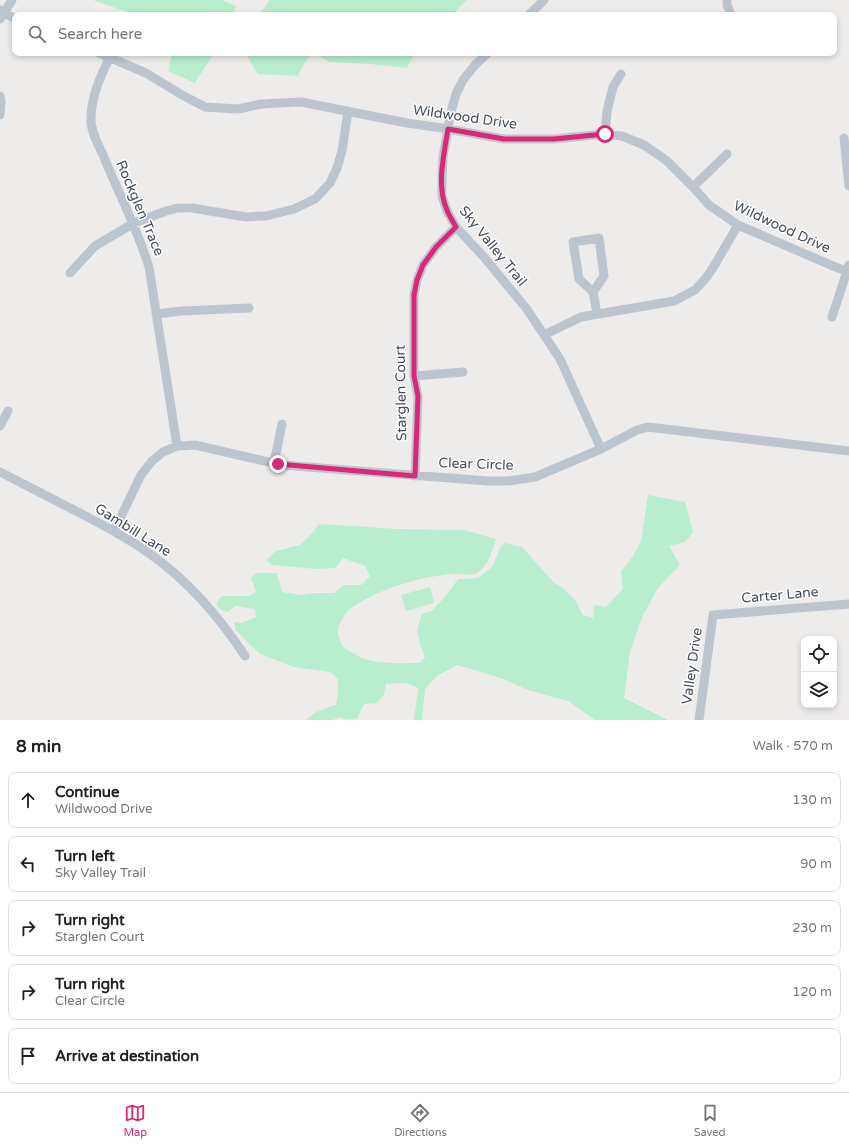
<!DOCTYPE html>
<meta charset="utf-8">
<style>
body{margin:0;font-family:"Varela Round",sans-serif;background:#f6f6f6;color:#202124}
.controls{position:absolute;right:12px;bottom:12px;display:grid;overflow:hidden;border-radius:8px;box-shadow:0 2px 6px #0003}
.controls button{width:36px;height:36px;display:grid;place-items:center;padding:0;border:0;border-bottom:1px solid #e0e0e0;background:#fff;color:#202124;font:20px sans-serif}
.stop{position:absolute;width:12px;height:12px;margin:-9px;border:3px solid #db2777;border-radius:50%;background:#fff}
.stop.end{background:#db2777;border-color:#fff;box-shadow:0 1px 4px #0008}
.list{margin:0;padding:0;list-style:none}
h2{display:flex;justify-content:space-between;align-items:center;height:52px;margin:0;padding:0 16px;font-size:17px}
h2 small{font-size:13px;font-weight:400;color:#757577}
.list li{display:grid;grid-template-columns:26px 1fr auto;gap:12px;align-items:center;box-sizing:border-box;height:56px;margin:0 8px 8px;padding:0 8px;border:1px solid #e0e0e0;border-radius:8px}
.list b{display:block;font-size:15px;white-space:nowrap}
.list p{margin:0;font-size:13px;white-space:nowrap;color:#757577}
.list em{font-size:13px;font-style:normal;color:#757577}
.icon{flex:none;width:22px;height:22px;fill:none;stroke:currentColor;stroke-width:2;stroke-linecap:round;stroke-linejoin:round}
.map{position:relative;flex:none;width:849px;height:720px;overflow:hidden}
.search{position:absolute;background:#fff;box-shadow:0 2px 6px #0003;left:12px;right:12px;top:12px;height:44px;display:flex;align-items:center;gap:10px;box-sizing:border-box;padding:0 14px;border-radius:8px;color:#757577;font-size:15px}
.sheet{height:372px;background:#fff}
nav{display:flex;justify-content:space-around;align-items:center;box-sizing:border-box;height:56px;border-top:1px solid #e0e0e0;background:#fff;font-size:11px;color:#757577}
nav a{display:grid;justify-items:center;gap:2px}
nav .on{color:#db2777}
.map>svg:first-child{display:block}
</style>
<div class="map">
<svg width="849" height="720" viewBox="0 0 849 720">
<rect width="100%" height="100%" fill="#eeebeb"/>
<path fill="#b8edce" d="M93,0h129l14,6 -2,9h-98z
M270,0h197l-15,15h-7l-4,-2 -10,2h-172z
M172,53h42l-19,30 -27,-12z
M248,53h167l-8,15 -37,-4 -41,-2 -15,-9 -8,7 -8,16 -40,-2 -11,-18z
M648,495l37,7 8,30 -8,10 -16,4 11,19 -22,23 -15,27 -13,36 -6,47 44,22h-73l-27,-19 -40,-11 -27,-12 -44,-13 -19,10 -13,14 -3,31h-8l4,-32 -12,-5 -20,1 -2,11 -7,8 -13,1 -7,15c-7,1 -11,1 -17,-2l-7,3h-27c7,-8 19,-12 30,-15l2,-13v-13l-8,-7 -36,-5 -34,-13 -13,-12 -11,-12 -2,-8 7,1 15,-6 -1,-8 -20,-3 -7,6 -8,-3 -4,-5 6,-8h27l7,-4 -5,-14 5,-5h20l3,7 3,12 19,3 15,-2h18l10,-8h17l9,-9 -5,-10 -22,-8 -8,10 -19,1 -44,-4 -5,-5 9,-9 24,-6 13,-13 6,-8 79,5 66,1 32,9c-4,12 -7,26 -19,34 -5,3 -19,1 -26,1 -29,3 -62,12 -87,26 -6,4 -13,7 -17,12 -6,8 -11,16 -8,25 1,3 2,7 3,9 2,2 6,4 8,5 19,15 47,12 70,12l5,-6 -5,-13 -3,-15 5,-15 10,-3 16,-18 10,-14 20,-1 14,-11 9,-21 4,-3 17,4 32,36 9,5 12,12 8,15 10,3 1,-13 12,2 17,-18 -2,-17 10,-13 10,-18z
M430,587l4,16 -28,8 -5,-16z"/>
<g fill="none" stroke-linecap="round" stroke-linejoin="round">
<path stroke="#bcc5ce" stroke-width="9" d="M727,0v5l4,10
M0,10l15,9
M529,15l15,-15
M0,19l12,-19
M99,53l47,20 36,22 23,12 33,2 23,-5 40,-2 106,21 35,5 62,11h50l51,-5 17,2 22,9 23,16 26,26 16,18 29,20 95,41 16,6
M488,53l-13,12 -12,15 -7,14 -5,18 -8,45 -1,20v19l5,15 9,16 27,29 43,52 34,51 41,90
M110,57c-10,20 -19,40 -19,63 0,12 7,24 12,35 15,37 34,73 46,112l28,179
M0,96l1,5 -1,14
M605,134l2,-23 6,-24 8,-13
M844,138l5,48
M693,187l34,-33
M70,273l25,-27 39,-23 32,-12 12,-3h14l54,9 20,-1 28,-7 21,-10 15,-16 7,-15 5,-17 6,-40
M593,292l11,-16 -5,-38 -26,4 6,37 14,13 4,22
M156,314l26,-3 67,-3
M832,317l17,-52
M544,335l37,-18 93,-16 21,-11 11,-12 8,-12 24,-41
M414,376l49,-4
M0,426l8,-15
M274,463l8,-39
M0,472c25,13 49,25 74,38 27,14 54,28 79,46 37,27 67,62 92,100
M415,476l3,-79 -4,-21v-81l3,-15 6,-15 13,-18 20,-20
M114,531l27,-56 11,-14 11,-9 14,-6 18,-1 87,20 206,16h20l27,-4 66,-28 36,-19 11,-3 201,24
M699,720l14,-105 136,-11"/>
</g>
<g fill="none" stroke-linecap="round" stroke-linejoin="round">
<path stroke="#db2777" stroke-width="5" d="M278,464l137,12 3,-80 -4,-20v-81l3,-15 6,-15 13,-18 20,-20c-3,-6 -7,-11 -9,-17 -11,-25 -3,-55 1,-81l56,10h50l51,-5"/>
</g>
<g text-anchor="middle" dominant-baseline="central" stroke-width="3" stroke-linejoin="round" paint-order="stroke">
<g font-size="14" fill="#444e58" stroke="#fff">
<text transform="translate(465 117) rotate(8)">Wildwood Drive</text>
<text transform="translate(140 208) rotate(67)">Rockglen Trace</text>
<text transform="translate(782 227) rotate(25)">Wildwood Drive</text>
<text transform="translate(493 246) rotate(51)">Sky Valley Trail</text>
<text transform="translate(401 393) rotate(-91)">Starglen Court</text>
<text transform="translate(476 464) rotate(2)">Clear Circle</text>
<text transform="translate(133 530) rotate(32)">Gambill Lane</text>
<text transform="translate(780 595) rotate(-5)">Carter Lane</text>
<text transform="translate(692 666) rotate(-82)">Valley Drive</text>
</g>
</g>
</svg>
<div class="controls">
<button><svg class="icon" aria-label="locate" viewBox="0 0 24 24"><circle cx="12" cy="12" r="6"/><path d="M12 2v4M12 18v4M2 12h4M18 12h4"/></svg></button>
<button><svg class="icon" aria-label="layers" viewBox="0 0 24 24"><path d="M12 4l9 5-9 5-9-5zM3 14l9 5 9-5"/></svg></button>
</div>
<div class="stop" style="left:605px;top:134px"></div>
<div class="stop end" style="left:278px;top:464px"></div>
<div class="search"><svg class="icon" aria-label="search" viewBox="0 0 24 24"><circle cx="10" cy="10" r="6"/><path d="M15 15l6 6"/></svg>Search here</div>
</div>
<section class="sheet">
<h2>8 min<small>Walk · 570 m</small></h2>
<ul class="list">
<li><svg class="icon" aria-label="ahead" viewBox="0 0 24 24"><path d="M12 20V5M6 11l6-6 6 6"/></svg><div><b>Continue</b><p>Wildwood Drive</p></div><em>130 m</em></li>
<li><svg class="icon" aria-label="left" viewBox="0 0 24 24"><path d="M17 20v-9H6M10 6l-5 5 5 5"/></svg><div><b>Turn left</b><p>Sky Valley Trail</p></div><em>90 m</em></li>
<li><svg class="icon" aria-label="right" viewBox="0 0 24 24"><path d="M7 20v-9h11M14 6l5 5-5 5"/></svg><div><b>Turn right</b><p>Starglen Court</p></div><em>230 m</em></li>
<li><svg class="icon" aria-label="right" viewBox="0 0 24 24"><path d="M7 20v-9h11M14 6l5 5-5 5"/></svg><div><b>Turn right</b><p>Clear Circle</p></div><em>120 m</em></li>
<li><svg class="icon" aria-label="arrive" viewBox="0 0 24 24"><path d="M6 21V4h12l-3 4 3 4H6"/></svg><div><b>Arrive at destination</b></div></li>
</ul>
</section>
<nav>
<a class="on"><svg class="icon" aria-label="map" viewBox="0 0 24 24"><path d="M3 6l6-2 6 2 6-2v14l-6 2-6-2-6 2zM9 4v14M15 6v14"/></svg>Map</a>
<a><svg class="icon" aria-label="directions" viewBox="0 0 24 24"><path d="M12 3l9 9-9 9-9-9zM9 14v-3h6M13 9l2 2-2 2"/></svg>Directions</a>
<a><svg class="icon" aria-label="saved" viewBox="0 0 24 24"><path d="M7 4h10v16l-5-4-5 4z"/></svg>Saved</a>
</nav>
